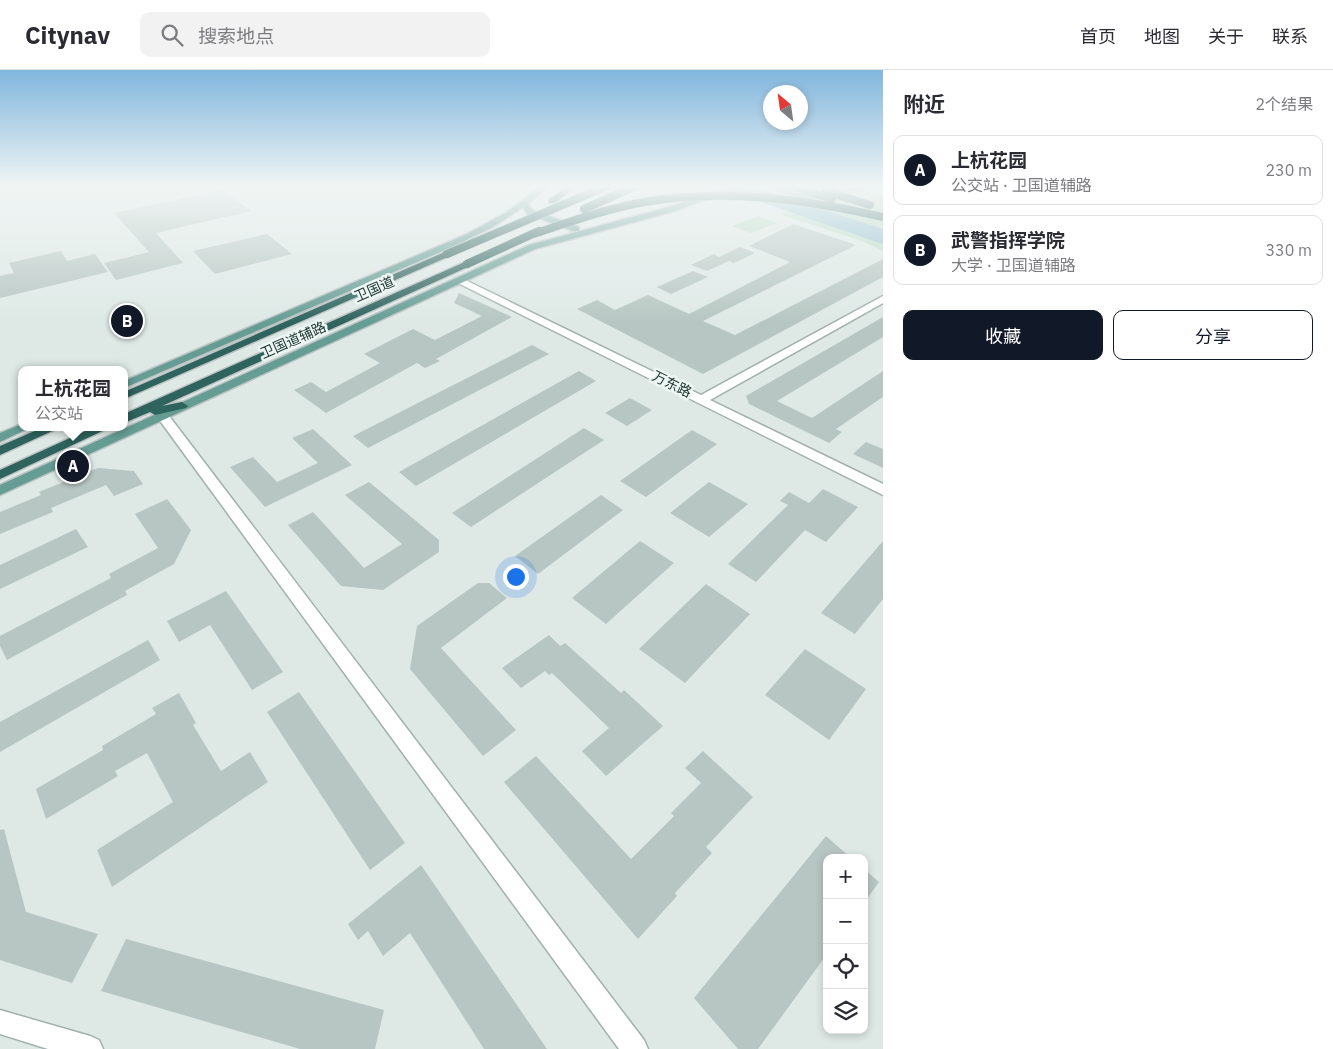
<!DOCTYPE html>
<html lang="zh">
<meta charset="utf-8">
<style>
body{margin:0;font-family:"IBM Plex Sans","Noto Sans SC",sans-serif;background:#f2f2f3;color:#2b2b33}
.controls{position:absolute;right:15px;bottom:15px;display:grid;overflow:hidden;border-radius:10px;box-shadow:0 2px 8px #0003}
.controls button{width:45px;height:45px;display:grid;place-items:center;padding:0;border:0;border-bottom:1px solid #e1e1e2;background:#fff;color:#2b2b33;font:25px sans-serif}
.compass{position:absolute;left:763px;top:15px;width:45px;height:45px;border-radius:50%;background:#fff;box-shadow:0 2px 8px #0003;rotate:331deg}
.you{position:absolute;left:515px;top:506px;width:18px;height:18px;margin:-12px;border:4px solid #fff;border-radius:50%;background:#1a73e8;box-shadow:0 0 0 8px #1a73e833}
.badge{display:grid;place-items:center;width:32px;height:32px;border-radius:50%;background:#111827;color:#fff;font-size:16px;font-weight:700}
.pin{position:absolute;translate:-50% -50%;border:2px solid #fff;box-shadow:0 1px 5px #0006}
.popup{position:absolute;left:18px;top:296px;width:110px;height:65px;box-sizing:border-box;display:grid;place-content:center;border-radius:10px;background:#fff;filter:drop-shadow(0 1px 4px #0005);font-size:16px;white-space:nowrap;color:#7c7c81}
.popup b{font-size:19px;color:#2b2b33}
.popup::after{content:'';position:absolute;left:50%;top:100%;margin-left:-10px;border:10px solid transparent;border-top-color:#fff}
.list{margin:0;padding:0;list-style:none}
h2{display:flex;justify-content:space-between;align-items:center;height:65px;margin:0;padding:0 20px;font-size:21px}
h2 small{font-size:16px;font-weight:400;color:#7c7c81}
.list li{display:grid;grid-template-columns:32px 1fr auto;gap:15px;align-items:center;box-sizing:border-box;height:70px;margin:0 10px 10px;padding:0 10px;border:1px solid #e1e1e2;border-radius:10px}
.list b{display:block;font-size:19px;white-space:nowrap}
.list p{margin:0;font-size:16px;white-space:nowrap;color:#7c7c81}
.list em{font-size:16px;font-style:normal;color:#7c7c81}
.actions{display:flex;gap:10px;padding:15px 20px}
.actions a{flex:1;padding:11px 0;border:1px solid #111827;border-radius:10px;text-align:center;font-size:18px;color:#111827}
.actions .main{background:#111827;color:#fff}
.icon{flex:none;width:28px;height:28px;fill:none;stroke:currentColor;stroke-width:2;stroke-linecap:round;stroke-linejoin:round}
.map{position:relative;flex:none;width:883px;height:979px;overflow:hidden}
header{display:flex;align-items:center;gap:30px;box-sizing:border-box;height:70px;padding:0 25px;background:#fff;border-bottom:1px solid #e1e1e2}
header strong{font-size:24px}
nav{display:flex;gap:28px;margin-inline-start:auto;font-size:18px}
.search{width:350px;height:45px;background:#f2f2f3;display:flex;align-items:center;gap:12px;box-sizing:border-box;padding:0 18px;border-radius:10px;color:#7c7c81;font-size:19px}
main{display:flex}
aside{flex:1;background:#fff}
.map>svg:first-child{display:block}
</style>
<header>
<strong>Citynav</strong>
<div class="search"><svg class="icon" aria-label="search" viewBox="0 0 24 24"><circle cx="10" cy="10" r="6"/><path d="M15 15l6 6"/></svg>搜索地点</div>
<nav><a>首页</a><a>地图</a><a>关于</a><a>联系</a></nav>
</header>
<main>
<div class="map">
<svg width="883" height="979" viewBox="0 0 883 979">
<rect width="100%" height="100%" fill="#dee9e6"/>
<path fill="#b8dac5" d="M866,116h17v65l-21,-10 -83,-27z
M758,146l19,7 -26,10 -19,-7z"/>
<path fill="#88bacc" d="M714,116h38l131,43v15z"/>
<path fill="#b7c6c2" d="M223,120l28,21 -95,22 27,30 -67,17 -12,-17 45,-11 -35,-39z
M793,154l63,21 -153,76 32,14 148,-76v18l-180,97 -126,-65 20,-9 18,10 33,-15 41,19 101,-52 -41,-16z
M267,164l25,20 -77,20 -22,-23z
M740,177l15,6 -21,10 -5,-2 -22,10 -16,-6 23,-11 5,3z
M61,181l6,10 28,-7 13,18 -108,26v-22l14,-3 -5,-10z
M693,201l15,6 -37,17 -14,-7z
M459,223l53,24 -76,42 4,2 -15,7 -8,-5 -91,50 -32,-23 17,-8 15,10 54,-29 -16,-9 49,-25 22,11 47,-24 -28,-13z
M883,247v20l-106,64 35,17 71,-47v26l-47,32 6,3 -13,11 -80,-39 -3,-8z
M532,275l17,9 -181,94 -15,-12z
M579,301l17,10 -180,105 -17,-14z
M630,328l22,12 -25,16 -22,-13z
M584,358l20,12 -133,87 -19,-14z
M313,359l39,36 -87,42 -35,-40 23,-10 24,25 41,-19 -26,-25z
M692,360l25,14 -71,53 -26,-16z
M866,372l17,7v19l-30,-14z
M98,398l36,3 9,13 -29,12 -8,-11 -55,23 2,4 -53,22v-22l41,-17 -2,-3z
M369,412l70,58v12l-56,38 -42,-4 -53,-61 25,-13 51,56 38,-24 -57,-49z
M709,412l39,22 -39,33 -39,-24z
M823,419l35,18 -32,35 -21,-12 -49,52 -28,-18 60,-59 -8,-4 9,-9 20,11z
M601,425l22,15 -85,64 -23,-18z
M167,429l24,31 -17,34 -49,27 2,4 -120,65 -7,-14v-10l111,-58 -2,-4 49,-26 -23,-34z
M76,459l12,18 -88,42v-24z
M640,471l34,22 -68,61 -34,-26z
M883,471v58l-28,35 -34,-21z
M478,513h11l18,15 -66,50 75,82 -33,26 -73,-87 7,-43z
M706,514l44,30 -65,69 -46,-34z
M226,521l57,81 -31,18 -42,-65 -31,17 -12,-21z
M549,565l11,11 5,-3 56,50 3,-3 39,36 -57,50 -24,-25 27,-23 -57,-55 -3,2 -4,-4 -24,17 -19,-20z
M148,570l12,20 -160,92v-30z
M805,579l61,40 -37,51 -64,-45z
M299,622l106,151 -35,27 -103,-158z
M179,623l17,30 -3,2 28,46 29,-19 18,30 -156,105 -15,-37 76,-48 -26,-49 -32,18 3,5 -72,43 -10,-30 67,-39 -1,-4 54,-32 -4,-6z
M703,681l50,46 -47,50 6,6 -37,40 2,3 -39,43 -134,-157 32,-26 95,103 43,-43 -3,-3 30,-30 -16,-15z
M4,759l22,83 72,22 -26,49 -72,-23v-130z
M826,766l25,22h-24v96l-69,95h-20l-44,-51z
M421,795l126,184h-63l-74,-116 -27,23 -15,-25 -10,9 -10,-16z
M864,799l15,13 -15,21z
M126,869l258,71 -9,39h-75l-199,-58z"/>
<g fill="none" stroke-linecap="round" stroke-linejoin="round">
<g stroke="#a1b0ad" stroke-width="3">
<path id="minor" d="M459,207l242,118 182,-99v7l-173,97 173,84v11l-427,-213v-4z
M162,341l4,1 478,628 4,9h-29l-461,-631v-6z
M0,940l90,26 9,4 4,9h-55l-48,-15z"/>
</g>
<g stroke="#bcc3c2" stroke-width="3">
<path id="major" d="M541,116h8l-21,18 5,6 46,17v4h-6l-46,-17 -4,-7 -30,20 -41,20 -328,141v-7l343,-147 40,-22z
M733,116h9l-67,25 -140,38 -535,246v-10l529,-240 140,-38z
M764,116h10l64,20 -7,2z
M858,116h13l-50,10 -4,-2z
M22,354v3h9l-31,15v-9z"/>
</g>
<g stroke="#bcc3c2" stroke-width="3">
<path id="highway" d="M568,116h8l-21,17h-6v-4z
M447,181l4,3 -1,2 -326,143v-7z
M467,191l3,1v4l-308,140 20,-4 6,4 -2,2 -31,7 -5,-3 -26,11v-9z
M44,357h17l-61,28v-9z
M94,357h17l-111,52v-9z"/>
</g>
<use href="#minor" fill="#fff" fill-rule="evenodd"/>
<use href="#major" fill="#659d95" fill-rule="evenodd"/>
<use href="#highway" fill="#2e635e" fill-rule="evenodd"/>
<g stroke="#bcc3c2" stroke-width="9" stroke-linecap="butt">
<path id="highway-bridge" d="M791,116l41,13
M825,121l45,14
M584,139l52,-23
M530,165c37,-12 75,-26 114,-33 80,-14 160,-3 239,15
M447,184l160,-68
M467,194l72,-33"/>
</g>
<use href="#highway-bridge" stroke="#2e635e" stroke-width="8"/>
</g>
<linearGradient id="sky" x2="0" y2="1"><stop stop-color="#81b6dd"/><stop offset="0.46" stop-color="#f0f5f4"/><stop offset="1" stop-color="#f0f5f4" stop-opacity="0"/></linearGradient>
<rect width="883" height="253" fill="url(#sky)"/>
<g text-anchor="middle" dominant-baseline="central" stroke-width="5" stroke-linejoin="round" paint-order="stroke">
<g font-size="14" fill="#203834" stroke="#eef6f3">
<text transform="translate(374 219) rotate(-24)">卫国道</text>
<text transform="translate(293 270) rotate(-24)">卫国道辅路</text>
<text transform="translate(672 314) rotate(26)">万东路</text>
</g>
</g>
</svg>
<div class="controls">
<button>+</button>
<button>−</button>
<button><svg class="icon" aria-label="locate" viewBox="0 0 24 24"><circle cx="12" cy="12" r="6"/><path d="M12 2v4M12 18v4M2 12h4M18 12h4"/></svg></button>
<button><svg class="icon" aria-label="layers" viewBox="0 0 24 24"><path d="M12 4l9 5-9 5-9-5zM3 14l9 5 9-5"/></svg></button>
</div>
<svg class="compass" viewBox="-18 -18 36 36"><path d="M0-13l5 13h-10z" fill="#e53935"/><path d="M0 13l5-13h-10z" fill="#7c7c81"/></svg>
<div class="you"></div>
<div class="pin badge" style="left:73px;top:396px">A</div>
<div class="popup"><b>上杭花园</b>公交站</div>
<div class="pin badge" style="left:127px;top:251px">B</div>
</div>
<aside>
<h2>附近<small>2个结果</small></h2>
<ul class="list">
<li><span class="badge">A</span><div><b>上杭花园</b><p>公交站 · 卫国道辅路</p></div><em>230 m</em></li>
<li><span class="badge">B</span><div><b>武警指挥学院</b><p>大学 · 卫国道辅路</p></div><em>330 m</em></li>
</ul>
<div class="actions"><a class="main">收藏</a><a>分享</a></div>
</aside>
</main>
